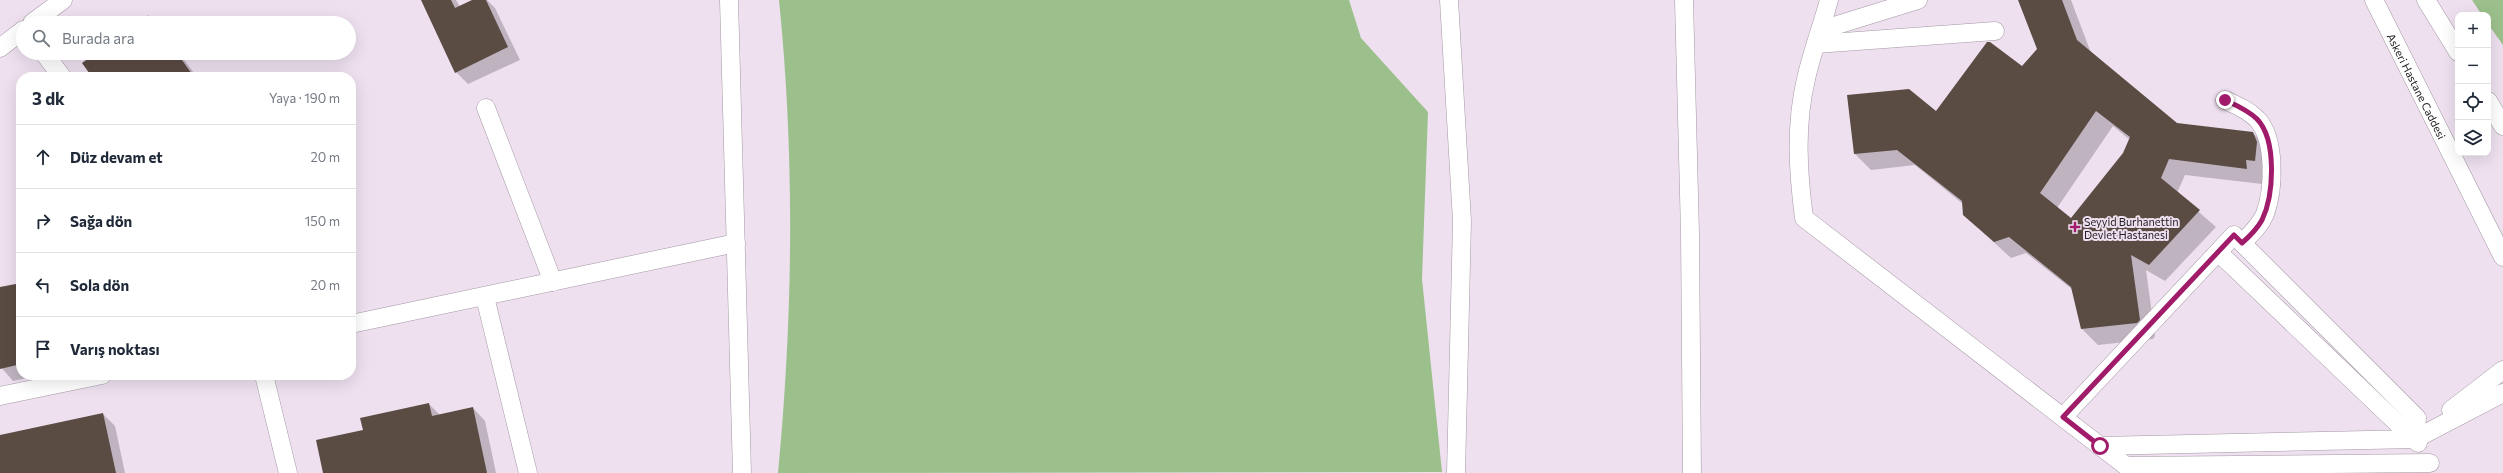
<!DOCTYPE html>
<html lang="tr">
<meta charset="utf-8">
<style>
body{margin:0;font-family:Commissioner,sans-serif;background:#f6f6f7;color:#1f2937}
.controls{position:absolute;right:12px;top:12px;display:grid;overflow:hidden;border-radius:8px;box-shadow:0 4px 16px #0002}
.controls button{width:36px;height:36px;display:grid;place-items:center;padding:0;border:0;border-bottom:1px solid #e0e1e3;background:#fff;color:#1f2937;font:20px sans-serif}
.stop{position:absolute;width:12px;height:12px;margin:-9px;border:3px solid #a01b69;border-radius:50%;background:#fff}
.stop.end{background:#a01b69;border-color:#fff;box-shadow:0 1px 4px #0008}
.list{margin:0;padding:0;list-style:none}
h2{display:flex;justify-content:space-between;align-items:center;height:52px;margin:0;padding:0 16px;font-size:17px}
h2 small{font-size:13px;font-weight:400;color:#747a83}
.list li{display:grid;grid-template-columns:26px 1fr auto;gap:12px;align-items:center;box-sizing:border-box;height:64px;padding:0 16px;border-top:1px solid #e0e1e3}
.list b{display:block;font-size:15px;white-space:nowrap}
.list em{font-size:13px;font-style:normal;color:#747a83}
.icon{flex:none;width:22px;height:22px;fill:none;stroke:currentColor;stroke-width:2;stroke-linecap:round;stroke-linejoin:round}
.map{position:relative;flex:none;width:2503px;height:473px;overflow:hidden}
.search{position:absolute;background:#fff;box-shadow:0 4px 16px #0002;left:16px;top:16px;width:340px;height:44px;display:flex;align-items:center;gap:10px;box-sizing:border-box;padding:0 14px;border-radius:22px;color:#747a83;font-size:15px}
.panel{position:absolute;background:#fff;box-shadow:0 4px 16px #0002;left:16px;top:72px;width:340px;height:308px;border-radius:16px}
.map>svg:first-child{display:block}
</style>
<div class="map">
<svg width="2503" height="473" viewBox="0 0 2503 473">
<rect width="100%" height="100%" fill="#eee0ef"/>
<path fill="#9cc08c" d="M779,0h570l12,38 67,74 -6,167 20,193 -664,1c15,-157 17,-316 1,-473z
M2472,0h31v45l-15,-21v-9h-6z"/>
<path fill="#0003" fill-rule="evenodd" d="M422,0h34l4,7 14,-7h13l8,8 25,52 -52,24 -12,-12z
M2019,0h52l20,53 86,71 76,9 16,16 2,28 -9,-2v9l-77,-9 -8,18 39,34 -51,54 -19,-11 9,66 -2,3 -55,6 -16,-16 -9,-39 -47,-37 -15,5 -47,-43 -1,-11 -48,-39 -44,5 -16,-16 167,-87 16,-18zM2113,126l17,14 -6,14 -52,66 -15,-12z
M148,15l8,8h-18z
M97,53h82l18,24h-103z
M21,284v91h20l-28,6 -13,-15v-78z
M429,404l11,11 33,-7 12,13 11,52h-172l40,-42z
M103,414l12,12 10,47h-125v-37z"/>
<path fill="#5a4b43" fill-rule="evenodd" d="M421,0h30l4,8 17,-8h14l22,47 -53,26z
M2018,0h44l15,40 100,83 76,9 4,10 -2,19 -9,-1 1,9 -78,-10 -8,19 39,32 -51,55 -18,-10 9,65 -3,3 -56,6 -10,-42 -62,-50 -15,5 -31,-27 -1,-14 -65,-51 -43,4 -7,-59 62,-6 27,22 51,-69h3l32,24 15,-17zM2096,111l34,26 -7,16 -52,65 -31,-25z
M96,53h81l17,24h-102l-10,-14z
M21,283v81l-21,5v-82z
M429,403l3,13 41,-9 14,66h-164l-7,-33 47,-10 -3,-12z
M103,413l13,60h-116v-38z"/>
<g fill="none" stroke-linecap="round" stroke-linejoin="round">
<g stroke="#a498a5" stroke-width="19">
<g id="minor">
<path d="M729,0l13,473"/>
<path d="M1449,0l13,221 -6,252"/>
<path d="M1684,0l6,233 2,240"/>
<path d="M1829,0c-7,26 -17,52 -23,79 -11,46 -8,93 -2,139l322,248 304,-3"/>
<path id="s1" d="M2374,0l129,257"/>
<path d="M2426,0l32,52"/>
<path d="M32,23l31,-23"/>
<path d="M1821,30l97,-30"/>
<path d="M1816,44l179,-13"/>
<path d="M0,48l23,-18"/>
<path d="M44,53l18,24"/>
<path d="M2225,100c11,5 23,10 32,19 19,20 17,70 8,95 -5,12 -14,20 -23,29"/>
<path d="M2488,101l15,25"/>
<path d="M486,108l67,174"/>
<path d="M2218,252l200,191"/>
<path d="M485,297l43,176"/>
<path d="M351,324l385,-81"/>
<path d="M264,375l24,98"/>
<path d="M0,396l102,-21"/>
<path d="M2451,410l52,-40"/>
<path d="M2063,417l171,-182 183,183 -2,21"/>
<path d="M2100,446l315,-7 88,-46"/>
</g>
</g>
<use href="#minor" stroke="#fff" stroke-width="18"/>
</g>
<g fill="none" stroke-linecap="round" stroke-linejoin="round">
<path stroke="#a01b69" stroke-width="5" d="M2100,446l-37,-29 171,-182 8,8c8,-7 15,-14 20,-23 12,-25 15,-80 -5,-101 -9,-9 -21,-14 -32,-19"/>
</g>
<path fill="#a01b69" stroke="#eee0ef" stroke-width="1.5" d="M2073 221h4v4h4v4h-4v4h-4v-4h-4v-4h4z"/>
<g text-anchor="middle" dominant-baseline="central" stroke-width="4" stroke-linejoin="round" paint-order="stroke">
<g font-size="11" fill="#252025" stroke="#eee0ef">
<text stroke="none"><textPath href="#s1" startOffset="96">Askeri Hastane Caddesi</textPath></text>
</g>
<g font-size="11" fill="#252025" stroke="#eee0ef" text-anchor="start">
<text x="2084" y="221">Seyyid Burhanettin<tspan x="2084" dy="13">Devlet Hastanesi</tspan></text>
</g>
</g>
</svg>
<div class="controls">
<button>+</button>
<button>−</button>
<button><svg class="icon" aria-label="locate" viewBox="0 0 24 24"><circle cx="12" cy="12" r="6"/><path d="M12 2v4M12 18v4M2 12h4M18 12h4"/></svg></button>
<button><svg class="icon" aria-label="layers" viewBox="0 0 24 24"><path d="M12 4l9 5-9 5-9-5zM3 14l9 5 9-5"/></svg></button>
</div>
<div class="stop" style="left:2100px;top:446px"></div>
<div class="stop end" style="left:2225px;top:100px"></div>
<div class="search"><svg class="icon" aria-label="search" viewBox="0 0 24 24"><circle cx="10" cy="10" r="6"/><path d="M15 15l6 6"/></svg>Burada ara</div>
<section class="panel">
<h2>3 dk<small>Yaya · 190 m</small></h2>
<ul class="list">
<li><svg class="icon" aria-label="ahead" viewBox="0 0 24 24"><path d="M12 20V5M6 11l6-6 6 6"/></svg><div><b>Düz devam et</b></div><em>20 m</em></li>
<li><svg class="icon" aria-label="right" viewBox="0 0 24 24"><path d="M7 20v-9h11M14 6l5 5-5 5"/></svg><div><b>Sağa dön</b></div><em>150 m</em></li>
<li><svg class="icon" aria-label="left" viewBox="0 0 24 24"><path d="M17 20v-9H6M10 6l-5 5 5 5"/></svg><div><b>Sola dön</b></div><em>20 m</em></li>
<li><svg class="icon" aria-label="arrive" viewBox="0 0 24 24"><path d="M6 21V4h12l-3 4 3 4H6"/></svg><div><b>Varış noktası</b></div></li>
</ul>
</section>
</div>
